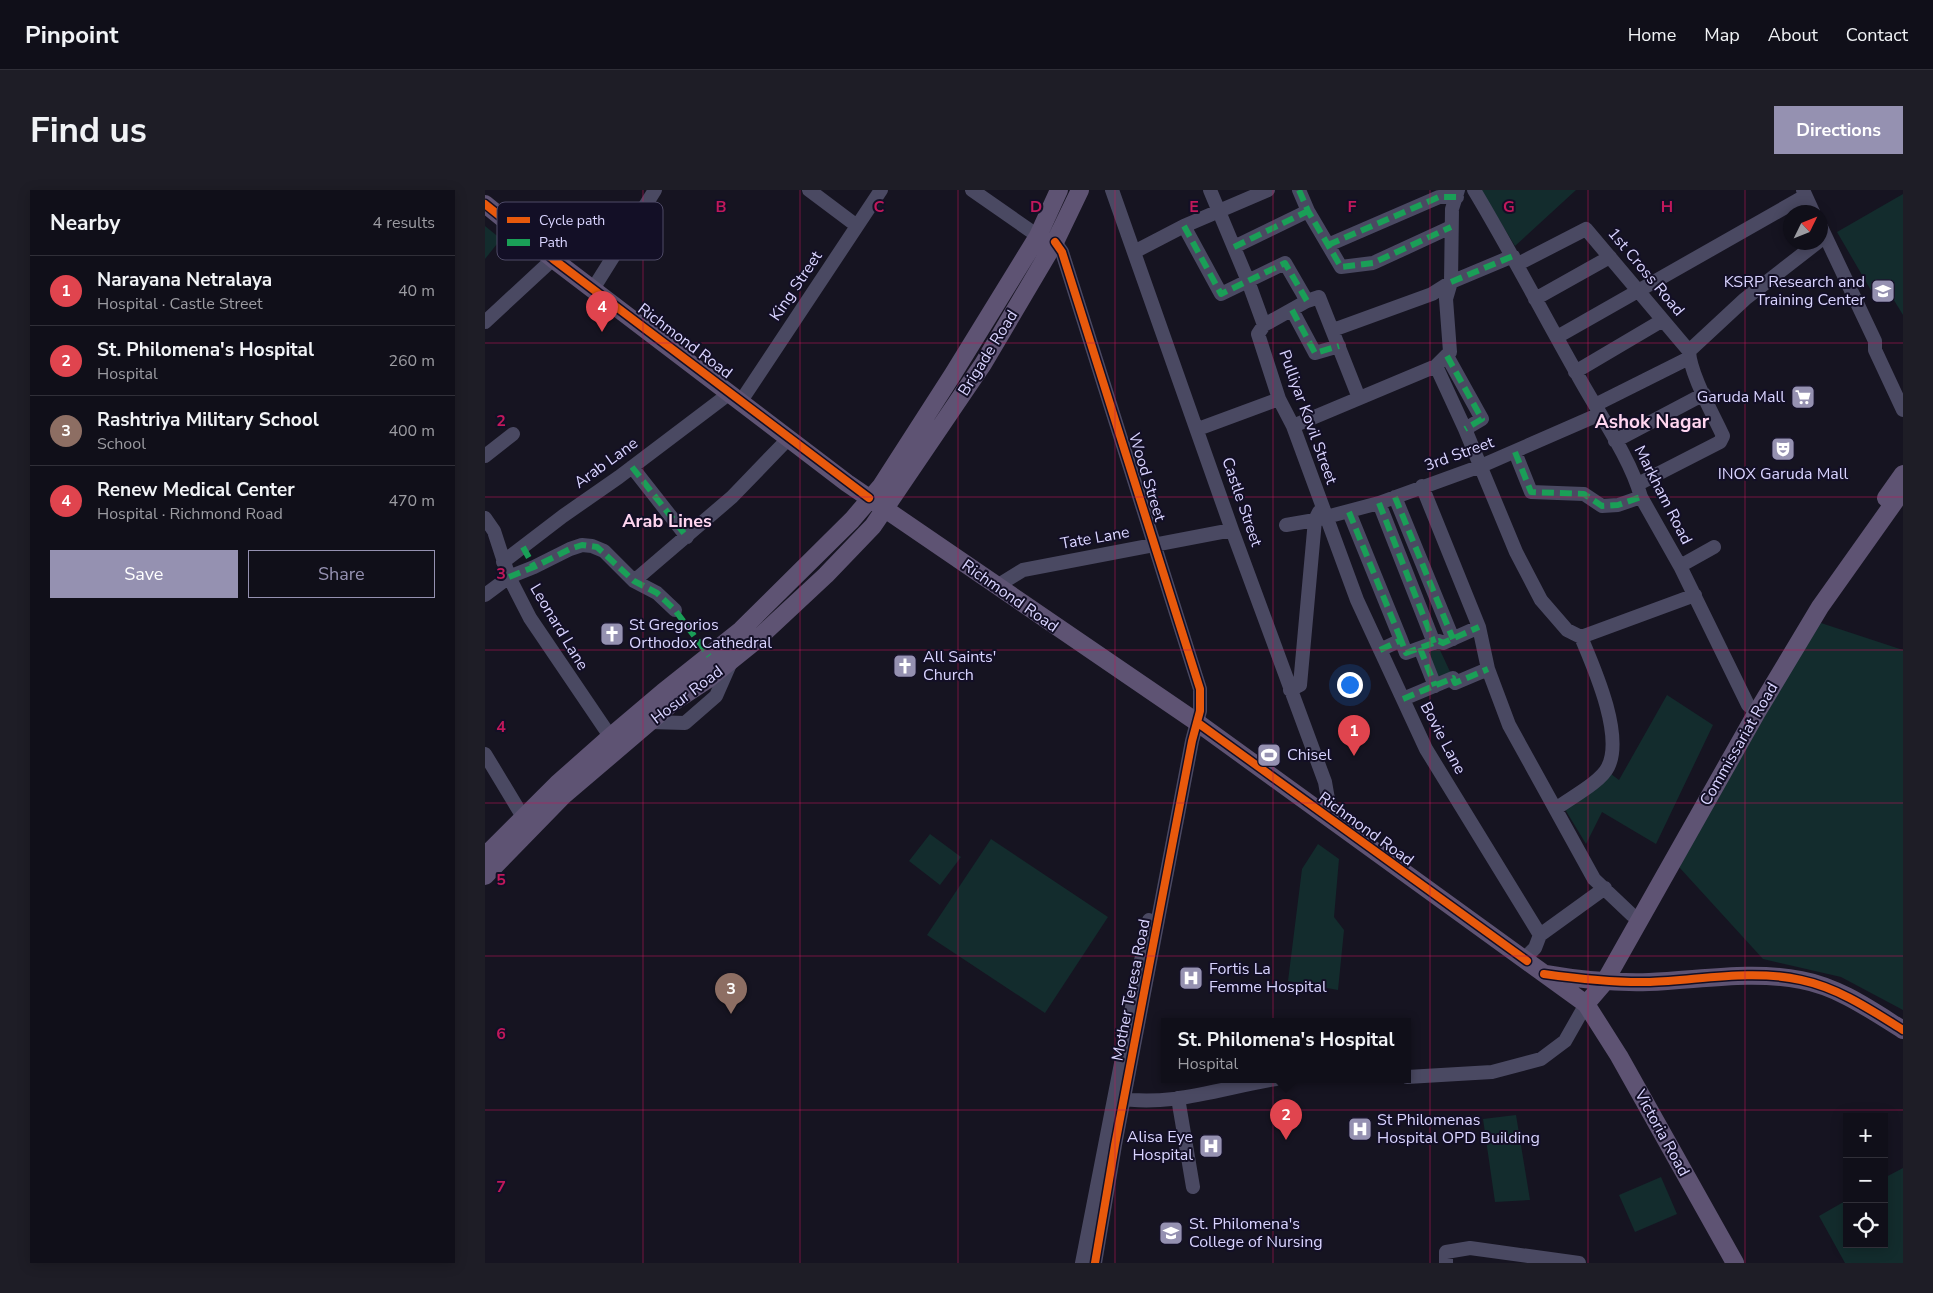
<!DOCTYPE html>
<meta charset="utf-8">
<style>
body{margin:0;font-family:"Nunito Sans",sans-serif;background:#1e1d26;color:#f1f3f6}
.controls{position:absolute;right:15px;bottom:15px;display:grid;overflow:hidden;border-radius:0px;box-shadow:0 2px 12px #0003}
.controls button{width:45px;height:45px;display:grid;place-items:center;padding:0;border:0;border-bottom:1px solid #302f38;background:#100f19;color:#f1f3f6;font:25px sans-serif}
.compass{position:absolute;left:1298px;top:15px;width:45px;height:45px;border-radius:50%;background:#100f19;box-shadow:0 2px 12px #0003;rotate:47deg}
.you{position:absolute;left:864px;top:494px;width:18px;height:18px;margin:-12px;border:4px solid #fff;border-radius:50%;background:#1a73e8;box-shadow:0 0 0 8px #1a73e833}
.badge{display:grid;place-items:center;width:32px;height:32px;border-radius:50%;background:#9591b1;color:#fff;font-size:16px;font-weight:700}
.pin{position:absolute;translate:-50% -41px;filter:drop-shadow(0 1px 2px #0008)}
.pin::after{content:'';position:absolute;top:26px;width:18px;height:15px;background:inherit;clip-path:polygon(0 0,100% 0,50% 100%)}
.popup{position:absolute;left:676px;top:828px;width:250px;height:65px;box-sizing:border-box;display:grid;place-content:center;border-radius:0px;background:#100f19;filter:drop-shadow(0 1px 4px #0005);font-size:16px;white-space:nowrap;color:#9c9ca2}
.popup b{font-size:19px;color:#f1f3f6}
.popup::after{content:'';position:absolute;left:50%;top:100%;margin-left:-10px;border:10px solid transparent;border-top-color:#100f19}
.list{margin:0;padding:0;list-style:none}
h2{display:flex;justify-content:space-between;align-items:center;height:65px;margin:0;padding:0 20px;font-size:21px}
h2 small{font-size:16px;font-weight:400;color:#9c9ca2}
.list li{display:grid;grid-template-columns:32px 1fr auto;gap:15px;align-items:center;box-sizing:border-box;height:70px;padding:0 20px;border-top:1px solid #302f38}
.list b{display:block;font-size:19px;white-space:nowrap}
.list p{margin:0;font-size:16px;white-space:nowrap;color:#9c9ca2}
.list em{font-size:16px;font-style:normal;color:#9c9ca2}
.actions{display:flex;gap:10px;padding:15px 20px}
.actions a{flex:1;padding:11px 0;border:1px solid #9591b1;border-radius:0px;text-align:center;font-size:18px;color:#9591b1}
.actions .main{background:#9591b1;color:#fff}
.icon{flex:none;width:28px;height:28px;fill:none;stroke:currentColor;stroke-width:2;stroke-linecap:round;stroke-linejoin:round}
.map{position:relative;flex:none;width:1418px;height:1073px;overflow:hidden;border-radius:0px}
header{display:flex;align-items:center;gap:30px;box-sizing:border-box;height:70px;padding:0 25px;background:#100f19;border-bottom:1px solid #302f38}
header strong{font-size:24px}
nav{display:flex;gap:28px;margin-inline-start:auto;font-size:18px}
.intro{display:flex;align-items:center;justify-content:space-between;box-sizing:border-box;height:120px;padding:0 30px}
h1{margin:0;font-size:35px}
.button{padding:12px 22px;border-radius:0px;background:#9591b1;color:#fff;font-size:18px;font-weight:700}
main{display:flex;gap:30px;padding:0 30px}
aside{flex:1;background:#100f19;border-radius:0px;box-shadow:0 2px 12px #0003}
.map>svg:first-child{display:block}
</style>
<header>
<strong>Pinpoint</strong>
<nav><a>Home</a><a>Map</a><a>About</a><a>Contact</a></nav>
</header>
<div class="intro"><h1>Find us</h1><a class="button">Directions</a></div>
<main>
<aside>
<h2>Nearby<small>4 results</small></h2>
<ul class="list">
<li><span class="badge" style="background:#e0444e">1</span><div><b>Narayana Netralaya</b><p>Hospital · Castle Street</p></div><em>40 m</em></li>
<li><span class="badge" style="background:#e0444e">2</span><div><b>St. Philomena's Hospital</b><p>Hospital</p></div><em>260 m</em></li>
<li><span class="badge" style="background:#8d6e63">3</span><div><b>Rashtriya Military School</b><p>School</p></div><em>400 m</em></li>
<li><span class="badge" style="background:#e0444e">4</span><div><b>Renew Medical Center</b><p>Hospital · Richmond Road</p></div><em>470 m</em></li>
</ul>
<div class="actions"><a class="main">Save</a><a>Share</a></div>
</aside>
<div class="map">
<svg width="1418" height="1073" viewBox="0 0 1418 1073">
<rect width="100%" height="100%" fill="#161421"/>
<path fill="#132c2d" d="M996,0h95l-61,56z
M1418,4v121l-14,-23 -13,7 -39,-67z
M0,36l16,13 -16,20z
M1336,433l82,27v360l-62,-33 -78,-18 -84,-92 116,-204z
M954,458l14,30 -18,8 -12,-31z
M1182,505l46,30 -57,119 -54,-32 -16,32 -26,-43 47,-30 12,9z
M445,644l31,23 -21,28 -31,-24z
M506,649l117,78 -63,96 -118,-78z
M833,654l21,15 -5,58 10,13 -6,60 -50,-9 14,-112z
M1031,925l14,85 -35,2 -12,-83z
M1418,978v95h-58l-26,-47 28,-16v44h37v-66z
M1176,987l16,37 -42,18 -16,-37z"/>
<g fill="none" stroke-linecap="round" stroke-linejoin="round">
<path stroke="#4a4962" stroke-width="14" d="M324,0l48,36
M487,0l66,46
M627,0l120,340 93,252 7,40
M725,0l38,91 16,44 -6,9 21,65 14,27 64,174 69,149 114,186 -5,13 -11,11
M814,0l9,21 33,56 32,-4 78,-36
M973,0l-6,19 -1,73 -5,17 4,53 -14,14 29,63 51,123 25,48 26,30 14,7
M989,0c36,60 68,122 102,182 20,38 54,84 65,125l39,69 68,139 9,7
M1318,0l10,22
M699,36l37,68 64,-31 22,38
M1336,37l54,114v9l28,60
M570,52l7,10 138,437v22l-8,30 -77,404 -20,118
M843,55l111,-48h18
M749,57l74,-36
M649,62l50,-26 84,-36
M1033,74l68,-35 103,122
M108,99l62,-99
M1050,109l75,-42
M807,120l23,43 24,-7
M0,132l68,-63
M779,135l43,-24 12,-4 40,101
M848,140l99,-36 19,-12 62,-26
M1072,147l248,-141
M1204,161l56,-52 73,-57
M962,166l35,63 -17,10
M1090,182l88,-52
M256,211l140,-211
M1110,215l94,-47
M808,236l143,-60
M713,239l81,-30
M1130,251l89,-47
M1030,262l16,40 53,2 18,12 16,-1 23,-8
M0,266l28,-22
M147,277l55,70
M1153,294l82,-42 3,-6c-10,-22 -33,-62 -34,-85
M937,296l57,141 9,42 21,56 85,154 38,36
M910,307l58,142
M894,313l55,140
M864,322l52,128
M0,328l9,13 15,46 21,41 86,127
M801,335l29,-5 4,-8
M18,372l60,-46 56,-39 111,-84
M1195,376l34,-19
M149,391l98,-84 57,-59
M512,396l26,-16 209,-40
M0,405l24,-18 25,-10 36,-18 12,-4 10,1 12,5 30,30 23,12 18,17
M935,458l15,38
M895,460l21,-10 5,13 33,-12 4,2 36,-16
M805,500l10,-5 15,-165 64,-17 102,-37 119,-52
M918,509l50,-21 2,5 33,-14
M165,532l35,1 31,-27 15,-34
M0,564l38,63
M1072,618c13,-10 44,-26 51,-41 16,-32 -14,-99 -27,-130l114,-42
M1055,745l65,-47
M922,887l85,-5 49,-13 24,-18 21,-37
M632,908c52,10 108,-11 159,-19
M693,908l15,89
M597,1073l67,-343
M961,1073v-11l24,-4 109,15"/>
<path stroke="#5e5373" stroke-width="18" d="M0,14l68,55 294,224 351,240 388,281 33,52 116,207
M1401,308l17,-24
M0,666l72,-72 53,-47 53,-45 78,-62 111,-110 29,-34 72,-112 85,-138 21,-46
M0,686l78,-80 109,-93 35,-23 46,-37 73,-68 47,-49 110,-162 72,-122 25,-52
M1062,784c34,6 67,9 102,8 51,-2 102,-12 152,-2 38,7 70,30 102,50
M1101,814l18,-21 153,-271 63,-105 83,-117"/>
<path stroke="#1a9f57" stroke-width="6" stroke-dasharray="12 6" stroke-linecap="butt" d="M814,0l9,21 33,56 32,-4 78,-36
M699,36l37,68 64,-31 22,38
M843,55l111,-48h18
M749,57l74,-36
M966,92l62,-26
M807,120l23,43 24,-7
M962,166l35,63 -17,10
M1030,262l16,40 53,2 18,12 16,-1 23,-8
M147,277l55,70
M910,307l58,142
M894,313l55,140
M864,322l52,128
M38,357l11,20
M24,387l25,-10 36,-18 12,-4 15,2 37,34 23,12 18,17 34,46
M935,458l15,38
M895,460l21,-10 5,13 33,-12 4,2 36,-16
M918,509l50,-21 2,5 33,-14"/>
<g stroke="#130f26" stroke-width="11">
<path id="cycleway" d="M0,14l68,55 316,239
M570,52l7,10 138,437v22l-8,30 -77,404 -20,118
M713,533l329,238
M1059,784c36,5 70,9 106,8 50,-2 102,-13 151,-2 38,8 70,30 102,50"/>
</g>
<use href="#cycleway" stroke="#e8590c" stroke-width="8"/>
</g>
<path fill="none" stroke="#c2185b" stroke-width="1" stroke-opacity="0.55" d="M158,0v1073M315,0v1073M473,0v1073M630,0v1073M788,0v1073M945,0v1073M1103,0v1073M1260,0v1073M0,153h1418M0,307h1418M0,460h1418M0,613h1418M0,766h1418M0,920h1418"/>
<defs>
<g id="university-square" transform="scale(1.25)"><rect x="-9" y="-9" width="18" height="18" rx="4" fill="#9591b1" stroke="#130f26"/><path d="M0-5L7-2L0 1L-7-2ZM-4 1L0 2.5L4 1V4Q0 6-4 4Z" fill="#fff"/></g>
<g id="supermarket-square" transform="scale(1.25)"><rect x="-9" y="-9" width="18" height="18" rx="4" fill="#9591b1" stroke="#130f26"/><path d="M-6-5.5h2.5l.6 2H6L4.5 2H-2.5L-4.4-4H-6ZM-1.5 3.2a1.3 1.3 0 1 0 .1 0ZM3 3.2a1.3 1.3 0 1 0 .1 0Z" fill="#fff"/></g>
<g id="theatre-square" transform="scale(1.25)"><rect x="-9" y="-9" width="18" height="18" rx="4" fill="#9591b1" stroke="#130f26"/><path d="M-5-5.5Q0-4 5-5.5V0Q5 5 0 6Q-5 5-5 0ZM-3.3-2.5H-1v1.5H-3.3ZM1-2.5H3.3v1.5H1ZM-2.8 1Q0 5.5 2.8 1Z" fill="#fff"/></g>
<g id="church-square" transform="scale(1.25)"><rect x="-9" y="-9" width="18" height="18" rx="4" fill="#9591b1" stroke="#130f26"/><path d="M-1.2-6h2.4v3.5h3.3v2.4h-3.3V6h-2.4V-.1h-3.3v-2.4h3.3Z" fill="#fff"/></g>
<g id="stadium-square" transform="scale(1.25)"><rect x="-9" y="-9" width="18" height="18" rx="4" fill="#9591b1" stroke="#130f26"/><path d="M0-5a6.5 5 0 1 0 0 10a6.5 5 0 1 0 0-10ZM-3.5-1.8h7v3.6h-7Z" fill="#fff"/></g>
<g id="hospital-square" transform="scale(1.25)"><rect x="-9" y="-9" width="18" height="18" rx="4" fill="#9591b1" stroke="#130f26"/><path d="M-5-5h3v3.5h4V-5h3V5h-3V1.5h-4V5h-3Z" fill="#fff"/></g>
</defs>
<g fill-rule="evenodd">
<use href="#university-square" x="1398" y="101"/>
<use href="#supermarket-square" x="1318" y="207"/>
<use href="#theatre-square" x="1298" y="259"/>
<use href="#church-square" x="127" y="444"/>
<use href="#church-square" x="420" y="476"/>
<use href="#stadium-square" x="784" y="565"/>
<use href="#hospital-square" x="706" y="788"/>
<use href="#hospital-square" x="875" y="939"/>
<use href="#hospital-square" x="726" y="956"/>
<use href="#university-square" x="686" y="1043"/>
</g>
<g text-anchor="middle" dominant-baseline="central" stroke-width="4" stroke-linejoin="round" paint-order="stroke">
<g font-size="16" fill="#d9d4ff" stroke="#130f26">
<text transform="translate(1161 82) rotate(50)">1st Cross Road</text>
<text transform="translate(311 96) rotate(-56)">King Street</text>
<text transform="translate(200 151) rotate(37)">Richmond Road</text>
<text transform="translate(503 163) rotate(-58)">Brigade Road</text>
<text transform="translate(823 227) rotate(70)">Pulliyar Kovil Street</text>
<text transform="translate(974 264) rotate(-20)">3rd Street</text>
<text transform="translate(121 273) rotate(-36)">Arab Lane</text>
<text transform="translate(662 287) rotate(73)">Wood Street</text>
<text transform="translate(1178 305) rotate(63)">Markham Road</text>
<text transform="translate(757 312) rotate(71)">Castle Street</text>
<text transform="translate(610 348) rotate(-10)">Tate Lane</text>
<text transform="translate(525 406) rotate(35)">Richmond Road</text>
<text transform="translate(74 437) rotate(59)">Leonard Lane</text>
<text transform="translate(202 505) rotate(-37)">Hosur Road</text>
<text transform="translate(958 548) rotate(62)">Bovie Lane</text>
<text transform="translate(1254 554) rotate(-60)">Commissariat Road</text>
<text transform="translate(881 639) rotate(36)">Richmond Road</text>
<text transform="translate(646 800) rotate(-79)">Mother Teresa Road</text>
<text transform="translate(1177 943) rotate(61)">Victoria Road</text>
</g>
<g font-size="16" fill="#d9d4ff" stroke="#130f26" text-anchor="start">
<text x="1380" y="92" text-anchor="end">KSRP Research and<tspan x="1380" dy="18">Training Center</tspan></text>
<text x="1300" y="207" text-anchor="end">Garuda Mall</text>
<text x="1298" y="284" text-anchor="middle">INOX Garuda Mall</text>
<text x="144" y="435">St Gregorios<tspan x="144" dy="18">Orthodox Cathedral</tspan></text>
<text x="438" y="467">All Saints'<tspan x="438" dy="18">Church</tspan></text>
<text x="802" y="565">Chisel</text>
<text x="724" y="779">Fortis La<tspan x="724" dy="18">Femme Hospital</tspan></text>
<text x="892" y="930">St Philomenas<tspan x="892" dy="18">Hospital OPD Building</tspan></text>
<text x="708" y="947" text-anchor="end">Alisa Eye<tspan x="708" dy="18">Hospital</tspan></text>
<text x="704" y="1034">St. Philomena's<tspan x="704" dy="18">College of Nursing</tspan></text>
</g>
<g font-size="18" font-weight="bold" fill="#ffd6f0" stroke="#130f26">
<text x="182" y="331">Arab Lines</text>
</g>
<g font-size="19" font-weight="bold" fill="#ffd6f0" stroke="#130f26">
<text x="1167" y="232">Ashok Nagar</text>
</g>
</g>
<rect x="12" y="12" width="166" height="58" rx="8" fill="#130f26" stroke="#4e4a67" stroke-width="1"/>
<rect x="22" y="27" width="23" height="6" fill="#e8590c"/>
<rect x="22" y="49" width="23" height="7" fill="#1a9f57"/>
<g font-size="14" fill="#d9d4ff">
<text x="54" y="35">Cycle path</text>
<text x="54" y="57">Path</text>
</g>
<g font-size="16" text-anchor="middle" font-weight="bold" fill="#c2185b" stroke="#130f26" stroke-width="4" stroke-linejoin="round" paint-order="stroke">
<text x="236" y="22">B</text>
<text x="394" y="22">C</text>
<text x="551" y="22">D</text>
<text x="709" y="22">E</text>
<text x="867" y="22">F</text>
<text x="1024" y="22">G</text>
<text x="1182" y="22">H</text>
<text x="16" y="236">2</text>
<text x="16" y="389">3</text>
<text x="16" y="542">4</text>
<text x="16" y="695">5</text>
<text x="16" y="849">6</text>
<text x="16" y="1002">7</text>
</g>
</svg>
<div class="controls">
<button>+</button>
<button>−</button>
<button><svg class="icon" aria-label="locate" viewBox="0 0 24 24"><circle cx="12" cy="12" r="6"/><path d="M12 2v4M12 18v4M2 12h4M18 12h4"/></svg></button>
</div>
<svg class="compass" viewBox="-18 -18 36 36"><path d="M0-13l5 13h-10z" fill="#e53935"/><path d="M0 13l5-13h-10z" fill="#9c9ca2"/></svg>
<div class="you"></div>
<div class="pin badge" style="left:869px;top:566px;background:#e0444e">1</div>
<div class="pin badge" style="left:801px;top:950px;background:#e0444e">2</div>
<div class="popup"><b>St. Philomena's Hospital</b>Hospital</div>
<div class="pin badge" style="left:246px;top:824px;background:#8d6e63">3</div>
<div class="pin badge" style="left:117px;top:142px;background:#e0444e">4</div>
</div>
</main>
